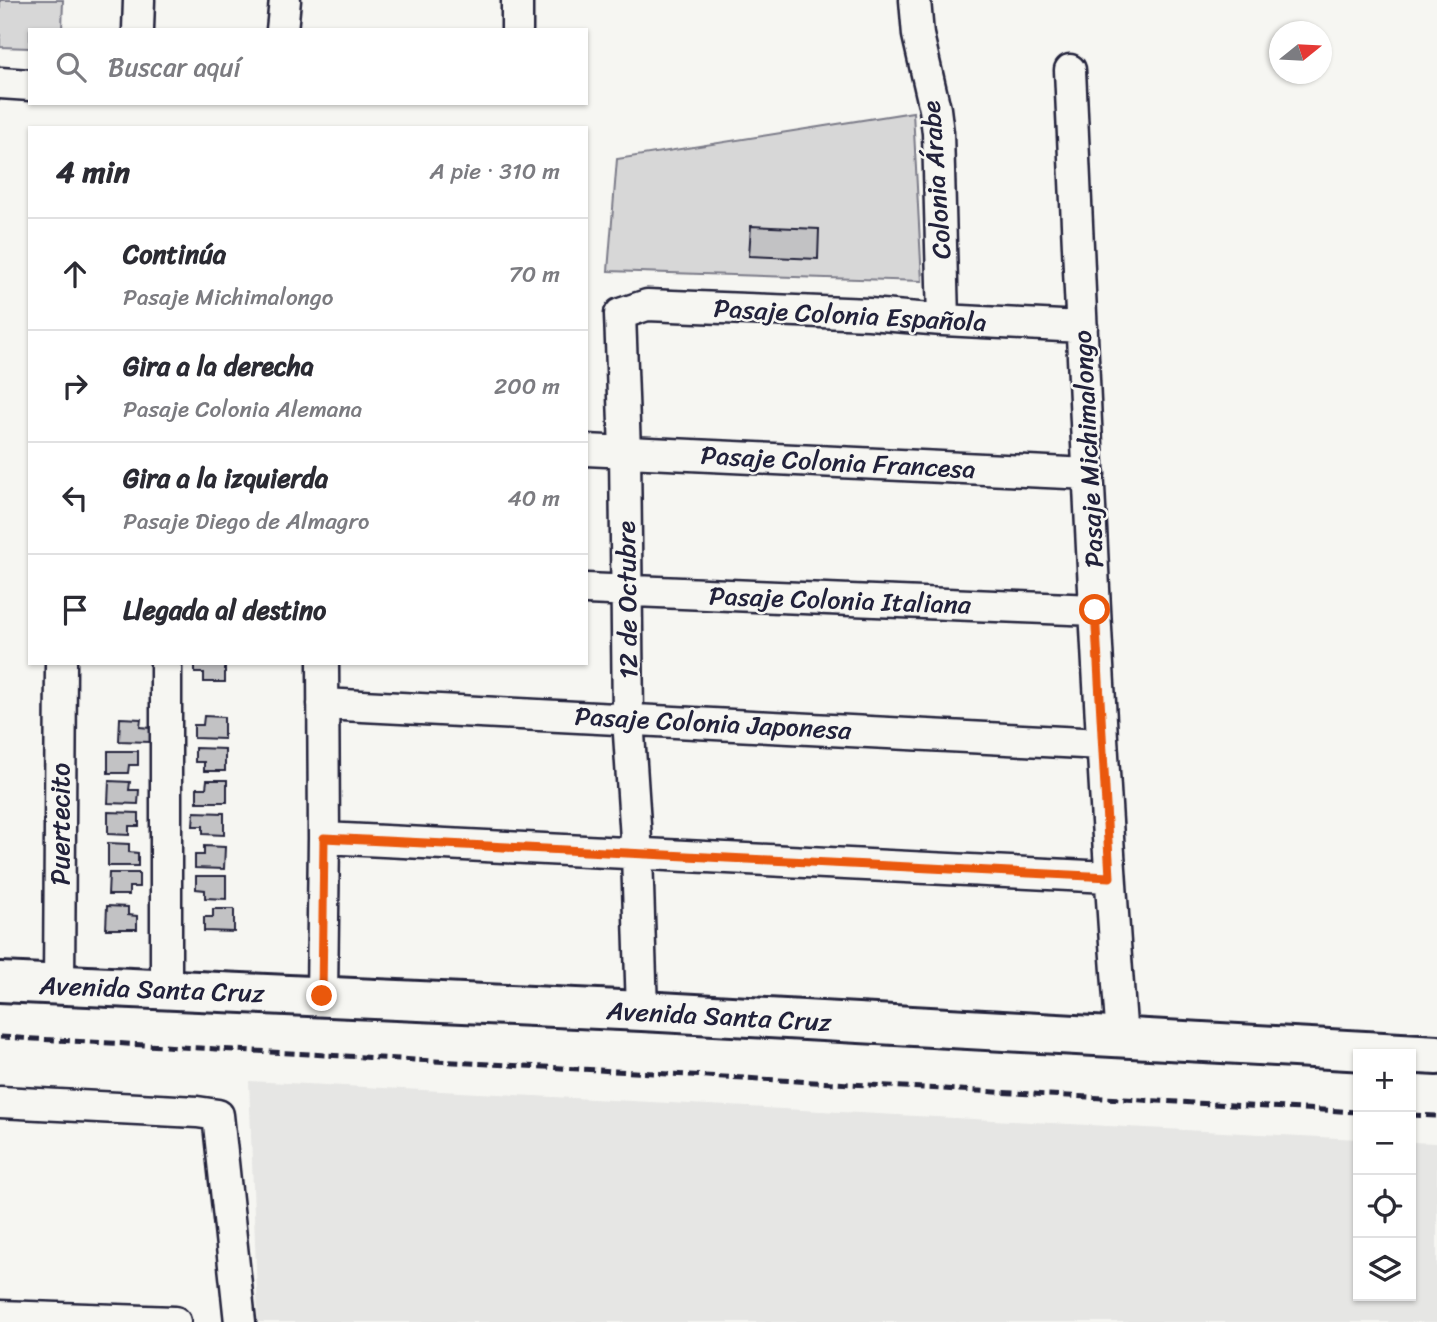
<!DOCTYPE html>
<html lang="es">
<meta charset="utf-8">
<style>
body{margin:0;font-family:Sriracha,sans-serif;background:#f2f2f3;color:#2b2b33}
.controls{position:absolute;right:21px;bottom:21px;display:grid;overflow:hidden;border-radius:0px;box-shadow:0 2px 5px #0004}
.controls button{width:63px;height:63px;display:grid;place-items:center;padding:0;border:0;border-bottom:2px solid #e1e1e2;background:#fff;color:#2b2b33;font:35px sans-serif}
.compass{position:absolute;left:1269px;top:21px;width:63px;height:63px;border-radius:50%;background:#fff;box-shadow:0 2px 5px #0004;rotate:72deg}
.stop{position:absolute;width:21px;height:21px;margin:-16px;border:5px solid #ea580c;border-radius:50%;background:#fff}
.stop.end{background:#ea580c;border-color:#fff;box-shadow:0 2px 7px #0008}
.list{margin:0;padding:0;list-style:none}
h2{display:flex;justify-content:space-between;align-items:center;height:91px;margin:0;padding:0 28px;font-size:30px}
h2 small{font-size:23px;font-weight:400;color:#7c7c81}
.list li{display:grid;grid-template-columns:46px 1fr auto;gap:21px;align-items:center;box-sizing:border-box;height:112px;padding:0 28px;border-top:2px solid #e1e1e2}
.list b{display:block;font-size:26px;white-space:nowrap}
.list p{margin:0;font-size:23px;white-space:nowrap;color:#7c7c81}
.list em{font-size:23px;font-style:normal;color:#7c7c81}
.icon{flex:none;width:38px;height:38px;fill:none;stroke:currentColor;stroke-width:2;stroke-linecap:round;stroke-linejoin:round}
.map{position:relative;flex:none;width:1437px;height:1322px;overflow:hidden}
.search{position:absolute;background:#fff;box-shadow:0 2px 5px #0004;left:28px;top:28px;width:560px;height:77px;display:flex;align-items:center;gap:18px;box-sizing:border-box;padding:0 24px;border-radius:0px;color:#7c7c81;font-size:26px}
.panel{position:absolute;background:#fff;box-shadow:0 2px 5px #0004;left:28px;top:126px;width:560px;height:539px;border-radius:0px}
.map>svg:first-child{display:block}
</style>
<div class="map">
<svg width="1437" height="1322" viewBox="0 0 1437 1322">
<rect width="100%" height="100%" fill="#f6f6f2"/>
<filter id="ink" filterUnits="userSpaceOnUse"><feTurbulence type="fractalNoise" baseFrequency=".0143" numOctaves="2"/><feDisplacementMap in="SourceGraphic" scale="14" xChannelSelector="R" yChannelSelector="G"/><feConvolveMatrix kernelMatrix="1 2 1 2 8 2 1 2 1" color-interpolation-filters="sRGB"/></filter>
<g filter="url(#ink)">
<path fill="#e6e6e4" d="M249,1081l1109,58v157h53v-154l26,1v179h-1179z"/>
<path fill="#d7d7d7" stroke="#7c7c89" stroke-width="2" d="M0,0h63l-1,30h-32v18l-30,-1z
M913,112l9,169 -314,-10 9,-112z"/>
<path fill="#c2c2c4" stroke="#22223b" stroke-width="2" d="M751,226l68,3 -1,30 -69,-3z
M195,663h30v19h-21v-9h-9z
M204,716l20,1v22l-30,-1v-13h9z
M120,718l21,1 -1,8 10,1v14l-31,-1z
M195,748l30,1v22h-21v-9h-9z
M108,751h30v14h-9l-1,8h-20z
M207,780h20v22h-30v-14h9z
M109,781l21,1 -1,8h10l-1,14 -30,-1z
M108,812l31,1v13h-10v9l-21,-1z
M194,812l30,1v22l-21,-1v-8h-10z
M108,843l21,1v8l9,1v13h-30z
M204,846l21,1 -1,22 -29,-1v-13h9z
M109,873h30v14h-10v8h-21z
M196,876h30v23l-21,-1v-8l-9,-1z
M107,906l21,1v8l9,1v13h-31z
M213,909h21v23l-30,-1v-14h9z"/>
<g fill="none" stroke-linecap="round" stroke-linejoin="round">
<g stroke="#22223b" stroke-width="35">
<path id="street" d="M517,0v30
M915,0l3,35 17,74 3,24 5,187
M138,30l1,-30
M282,30l3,-30
M1070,70c15,323 27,646 52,968
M0,83l30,2
M586,450l503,24
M586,589l509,21
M323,704l779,40
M324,838l785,39
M59,986l2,-323
M166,990v-327
M322,996l2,-158 -1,-175
M642,1011l-5,-157 -9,-135 -3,-268 -5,-137 27,-9 222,9 74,6 139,7
M0,1102l197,10 21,3 22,207
M0,1316l175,6"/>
</g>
<g stroke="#22223b" stroke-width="44">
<path id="secondary" d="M0,982l642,29 795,44"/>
</g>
<use href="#street" stroke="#f6f6f2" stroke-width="30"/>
<use href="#secondary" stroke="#f6f6f2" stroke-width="38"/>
<path stroke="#22223b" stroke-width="5" stroke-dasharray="10 5" stroke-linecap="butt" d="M0,1037l1358,75
M1411,1115l26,1"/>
</g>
</g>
<g fill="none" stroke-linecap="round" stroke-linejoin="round" filter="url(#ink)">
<path stroke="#ea580c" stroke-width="9" d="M322,996l2,-158 786,39 -15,-267"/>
</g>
<g text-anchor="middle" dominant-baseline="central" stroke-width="5" stroke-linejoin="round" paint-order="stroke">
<g font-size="26" fill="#22223b" stroke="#f6f6f2">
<text transform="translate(936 180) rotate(-94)">Colonia Árabe</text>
<text transform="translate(850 315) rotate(3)">Pasaje Colonia Española</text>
<text transform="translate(1088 449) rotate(-93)">Pasaje Michimalongo</text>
<text transform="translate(838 462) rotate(3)">Pasaje Colonia Francesa</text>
<text transform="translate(627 600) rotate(-91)">12 de Octubre</text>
<text transform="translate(840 600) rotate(2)">Pasaje Colonia Italiana</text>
<text transform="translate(713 723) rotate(3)">Pasaje Colonia Japonesa</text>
<text transform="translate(60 824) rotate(-90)">Puertecito</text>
<text transform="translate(152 989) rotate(2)">Avenida Santa Cruz</text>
<text transform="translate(719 1016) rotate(3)">Avenida Santa Cruz</text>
</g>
</g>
</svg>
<div class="controls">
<button>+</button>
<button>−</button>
<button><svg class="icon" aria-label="locate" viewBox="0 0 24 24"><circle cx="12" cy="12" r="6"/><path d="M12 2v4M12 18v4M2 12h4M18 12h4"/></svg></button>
<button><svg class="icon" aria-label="layers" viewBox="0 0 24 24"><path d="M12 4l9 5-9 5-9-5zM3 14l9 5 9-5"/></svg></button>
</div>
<svg class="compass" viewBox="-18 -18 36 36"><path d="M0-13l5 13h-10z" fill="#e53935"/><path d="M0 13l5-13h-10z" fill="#7c7c81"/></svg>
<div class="stop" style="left:1095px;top:610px"></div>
<div class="stop end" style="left:322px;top:996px"></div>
<div class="search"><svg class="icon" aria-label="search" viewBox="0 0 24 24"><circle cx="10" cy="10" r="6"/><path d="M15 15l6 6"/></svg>Buscar aquí</div>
<section class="panel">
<h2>4 min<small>A pie · 310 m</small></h2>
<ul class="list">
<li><svg class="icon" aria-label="ahead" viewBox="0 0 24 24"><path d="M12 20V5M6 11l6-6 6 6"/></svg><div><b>Continúa</b><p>Pasaje Michimalongo</p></div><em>70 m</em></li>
<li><svg class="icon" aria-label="right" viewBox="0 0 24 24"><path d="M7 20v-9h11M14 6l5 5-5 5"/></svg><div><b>Gira a la derecha</b><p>Pasaje Colonia Alemana</p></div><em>200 m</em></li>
<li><svg class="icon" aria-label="left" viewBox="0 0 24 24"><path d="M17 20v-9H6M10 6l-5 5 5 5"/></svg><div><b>Gira a la izquierda</b><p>Pasaje Diego de Almagro</p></div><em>40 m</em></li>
<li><svg class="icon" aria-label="arrive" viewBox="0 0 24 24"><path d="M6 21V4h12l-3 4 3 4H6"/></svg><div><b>Llegada al destino</b></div></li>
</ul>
</section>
</div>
